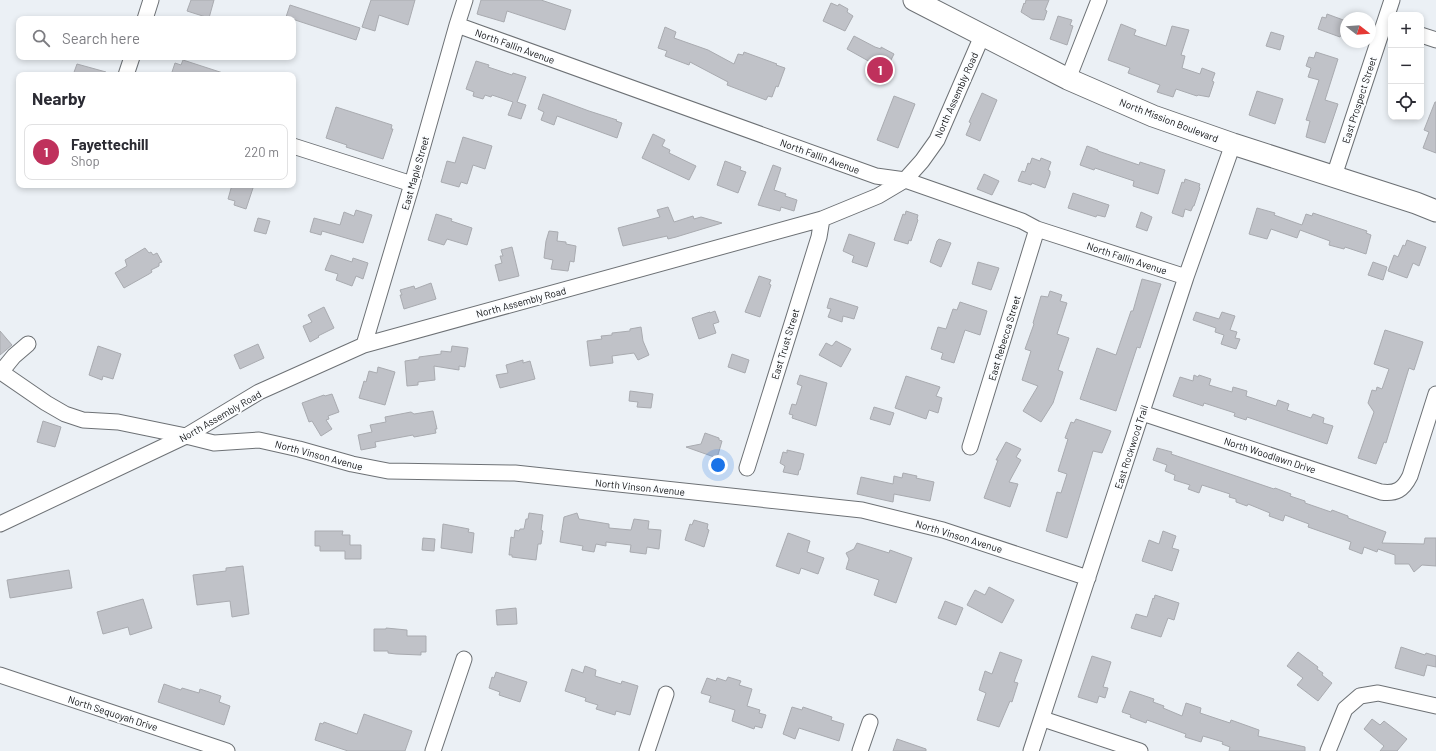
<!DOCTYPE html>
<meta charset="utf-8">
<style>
body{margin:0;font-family:Barlow,sans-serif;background:#f2f2f3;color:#2b2b33}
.controls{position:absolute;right:12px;top:12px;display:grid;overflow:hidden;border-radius:8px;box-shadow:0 2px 6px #0003}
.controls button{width:36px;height:36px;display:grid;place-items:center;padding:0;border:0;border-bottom:1px solid #e1e1e2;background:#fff;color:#2b2b33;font:20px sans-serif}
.compass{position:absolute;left:1340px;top:12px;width:36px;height:36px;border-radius:50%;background:#fff;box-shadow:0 2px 6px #0003;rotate:107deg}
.you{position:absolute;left:718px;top:465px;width:14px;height:14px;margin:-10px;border:3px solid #fff;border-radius:50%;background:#1a73e8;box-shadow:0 0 0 6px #1a73e833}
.badge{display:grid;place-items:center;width:26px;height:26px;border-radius:50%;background:#bf315c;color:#fff;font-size:13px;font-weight:700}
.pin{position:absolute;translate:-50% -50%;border:2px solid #fff;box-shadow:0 1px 4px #0006}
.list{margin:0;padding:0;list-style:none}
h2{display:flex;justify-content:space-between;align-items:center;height:52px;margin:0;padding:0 16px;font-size:17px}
h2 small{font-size:13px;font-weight:400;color:#7c7c81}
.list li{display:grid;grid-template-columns:26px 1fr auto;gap:12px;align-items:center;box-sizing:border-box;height:56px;margin:0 8px 8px;padding:0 8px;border:1px solid #e1e1e2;border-radius:8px}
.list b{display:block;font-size:15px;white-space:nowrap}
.list p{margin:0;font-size:13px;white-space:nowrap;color:#7c7c81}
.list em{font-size:13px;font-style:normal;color:#7c7c81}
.icon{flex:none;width:22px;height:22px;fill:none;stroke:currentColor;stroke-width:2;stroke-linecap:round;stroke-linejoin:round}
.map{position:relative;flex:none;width:1436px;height:751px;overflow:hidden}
.search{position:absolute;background:#fff;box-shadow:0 2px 6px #0003;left:16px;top:16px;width:280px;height:44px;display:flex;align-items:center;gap:10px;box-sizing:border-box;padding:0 14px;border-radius:8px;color:#7c7c81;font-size:15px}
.panel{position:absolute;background:#fff;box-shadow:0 2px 6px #0003;left:16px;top:72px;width:280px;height:116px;border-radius:8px}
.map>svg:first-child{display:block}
</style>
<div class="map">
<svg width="1436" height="751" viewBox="0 0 1436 751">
<rect width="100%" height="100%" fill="#ebf0f5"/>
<path fill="#c0c2c8" stroke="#a9abb0" d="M191,0h23l-5,18 -22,-7z
M371,0h44l-7,25 -29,-10 -4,16 -13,-4z
M481,0h60l30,10 -6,20 -58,-19 -3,11 -27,-8z
M1026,0h23l-4,10 2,1 -3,9 -12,-1 -11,-7 3,-9 1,1z
M831,3l7,3 1,-2 9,5 -1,3 6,4 -8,15 -22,-10z
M290,5l70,23 -4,12 -70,-23z
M1327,14l19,7v11l-3,-1 -3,6 -22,-8 4,-12 4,1z
M1058,16l14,4 -2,5 3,1 -6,19 -17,-6z
M1121,24l15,6 -2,5 32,11 6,-20 17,4 -8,25 4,1 -3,12 18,6 2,-6 13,5 -3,8 2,1 -5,15 -11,-2 -1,1 -21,-7 -3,8 -16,-5 3,-7 -32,-12 2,-5 -22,-8z
M665,27l11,5 -2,6 34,12 26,14 4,-10 5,1 1,-3 33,12 -1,1 9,3 -7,19 -2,-1 -4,11 -4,-1 -2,4 -39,-15 1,-3 -38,-20 -1,3 -24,-9 2,-5 -9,-3z
M1271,32l13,4 -4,14 -14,-4z
M854,36l21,11 6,2v-2l13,7 -13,26 -13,-7 5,-9 -1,-1 -25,-14z
M1316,52l22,7 -13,41 13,4 -13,39 -19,-6 4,-16 -4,-1 13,-40 -11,-3 3,-9 -5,-2 3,-9 5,1z
M183,60l40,13 -1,2h-51l4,-12 6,2z
M476,61l13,4 -1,2 24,8 1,-2 13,4 -9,25 9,3 -5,14 -13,-4 5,-13 -21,-7 -1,2 -6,-2 -2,4 -10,-3 1,-4 -8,-3z
M77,64l29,8v3h-33z
M1257,91l26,8 -8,25 -26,-9z
M982,93l15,7 -17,41 -14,-6 5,-12 -2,-1z
M543,94l46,17 28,9 -1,1 6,2 -5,15 -60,-22 -3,9 -13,-5 3,-8 -6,-3z
M894,96l21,8 -17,44 -21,-8z
M1435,102h1v51l-13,-5 6,-16 -5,-2z
M336,107l56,18 -1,4h2l-10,30 -37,-12 1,-2 -21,-7z
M653,134l12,6 -3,6 8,4 -1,3 27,13 -7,14 -47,-22z
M463,137l29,9 -7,23 -12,-4 -6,19 -6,-2 -2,5 -18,-5 6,-21 8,2z
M1087,146l11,4v1l41,14 1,-3 25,8 -7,24 -25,-8 1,-5 -39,-13 -1,2 -14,-5z
M1032,158l8,3 1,-3 10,4 -3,8 2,1v3l-5,14 -13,-5 -1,2 -13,-4 4,-10 3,1 3,-9 2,1z
M725,161l16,6 -1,3 6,2 -8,21 -21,-8z
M773,165l8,3 -7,22 12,4 -1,2 12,4 -3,11 -13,-4 -1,4 -22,-6z
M984,174l15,7 -7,14 -15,-6z
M1185,179l15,5 -1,3 1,1 -6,18h-1l-2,5 -6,-2 -2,8 -11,-4 10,-31 2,1z
M232,185h22l-8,24 -12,-4 1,-4 -7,-2z
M1073,193l36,12 -4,12 -8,-2 -1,2 -28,-9z
M668,207l6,15 19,-6 1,3 7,-2 21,6 -46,14 -8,2 -1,-3 -44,10 -5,-18 42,-11 -3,-7z
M1257,208l18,5 -1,2 28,10 4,-11 6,2 1,-3 54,18 -1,2 5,2 -5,19 -21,-7 -1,2 -15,-4 1,-4 -30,-11 -3,8 -26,-9 -4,10 -18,-5z
M356,210l16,5 -9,28 -41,-12 -1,4 -11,-3 4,-14 26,7 4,-13 10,4z
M906,211l12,4 -1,4 1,1 -7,21 -2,-1 -1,4 -14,-4 9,-26 2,1z
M1141,212l11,5 -5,14 -11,-4z
M436,214l16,5 -1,2 21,7 -5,17 -20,-6 -3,6 -16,-5z
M258,218l12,3 -4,13 -12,-3z
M549,231l9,1 -1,9 9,1v2l10,2 -2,16 -4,-1 -2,10 -17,-2 2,-9 -9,-2 2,-17z
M849,234l26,9 -8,24 -15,-5 2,-6 -11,-5z
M939,239l12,4 -10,24 -11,-5 7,-21z
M1407,240l19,7 -7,19 -6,-3 -6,15 -19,-7 6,-16 4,2 5,-12 2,1z
M512,247l7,29 -20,5 -4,-16 7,-2 -2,-7h3l-2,-6z
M145,248l4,5 2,-1 2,3 4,-2 5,9 -3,1v3l-8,4 1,2 -3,2 -25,14 -9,-15 12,-7 -2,-6z
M331,255l21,7 1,-4 15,5 -5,16 -7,-3 -4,10 -16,-6 2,-6 -13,-4z
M978,262l21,6 -8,22 -19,-6z
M1373,262l14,5 -4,13 -15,-5z
M759,276l12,4 -2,4 2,1 -11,32 -15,-5z
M1142,279l19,5 -21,64 -3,-1 -21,64 -36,-12 17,-51 19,7 15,-44h2z
M431,283l5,16 -32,10 -4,-14h2l-2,-5 14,-4 1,3z
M1050,291l12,4 -2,6 7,2 -10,31 12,4 -11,32 5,2 -10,31 -12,19 -18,-11 15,-25 -16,-6 9,-29 -6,-2 9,-25 -1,-1 8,-27 7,1z
M830,298l28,9 -4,12 -11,-3 -1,6 -14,-5 3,-8 -4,-1z
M960,302l27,9 -7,24 -15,-5 -11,33 -13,-4 2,-6 -12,-4 7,-22 8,2 7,-20 4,1z
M324,307l10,21 -16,8 1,1 -9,5 -7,-16 9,-4 -4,-7z
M715,311l4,11 -6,2 3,9 -17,6 -7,-21 18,-6v1z
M1196,312l23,7 3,-7 13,4 -5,14 7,2 -2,6 5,1 -4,10 -15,-5 3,-9 -9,-3 1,-4 -23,-8z
M641,327l2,14 6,14 -11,5 -4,-7 -22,3 1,7 -23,3 -3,-25 15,-2 -1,-3 11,-1v-2l18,-2v-2z
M1385,330l38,12 -9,28 -5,-2 -23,75 -2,-1 -8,22 -18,-6 16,-46 -6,-9 4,-13 4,1 1,-4 5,2 7,-20 -15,-5z
M0,331l12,14 -12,10z
M836,341l15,8 -10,18 -22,-12 7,-12 6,3z
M258,344l6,14 -24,11 -6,-14z
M98,346l23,8 -8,25 -10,-3 -1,4 -13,-5z
M452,346l16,2 -3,19 -6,-1v4l-25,-4 1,14 -17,2v3l-11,1 -2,-25 14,-2v-2l22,-3v-3l10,1z
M732,354l17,6 -4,13 -17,-6z
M523,360v3l7,-2 5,18 -35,9 -4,-13 12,-2 -2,-8z
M378,367l17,5 -10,33 -26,-7 5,-17 2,1 3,-11 8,2z
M800,375l27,8 -11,43 -24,-8 1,-3 -4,-1 3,-10 4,1 6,-19 -5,-2z
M1194,375l4,2 1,-2 12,4 -2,6 23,7 1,-5 14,4 -1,5 30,10 2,-6 11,4 -2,6 24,8 2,-4 11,4 -1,5 10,3 -6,18 -80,-27 -1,3 -12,-4 1,-3 -31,-10 -1,3 -30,-10 7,-19 13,4z
M906,376l34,11 -4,9 6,2 -4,15 -9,-3 -3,9 -31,-11z
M630,391l23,3 -2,14 -14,-1 1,-5 -9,-1z
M332,394l7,18 -11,4 1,3 -3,1 6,9 -11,7 -9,-15 -3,1 -7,-19 22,-8 1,1z
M874,407l20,6 -4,12 -20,-6z
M433,411l4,18h-2l1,4 -22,4 -1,-2 -38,7 1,5 -15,3 -3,-15 14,-3 -2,-7 16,-3 -1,-5 26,-5 3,2z
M1076,419l35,12 -9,22 -9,-2 -26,87 -21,-7 11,-39 4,1 6,-19 -9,-3 10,-32 -3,-1 6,-16 3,1z
M43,421l18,6 -6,20 -18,-5z
M705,433l14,5v2l3,1 -5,17 -31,-11 15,-3z
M1006,442l15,7 -5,8 5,3 -12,22 9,2 -8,23 -26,-9 14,-38h-2z
M1157,448l15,4 -1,2 103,35 1,-1 16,6 -1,2 15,5v2l26,9 1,-2 16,6v2l38,14 -4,11 42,1 1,-6h11v28l-14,-1 -8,7 -5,-8h-14v-9l-17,-6 -1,3 -13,-5 -2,7 -13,-5 2,-7 -43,-15 1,-3 -24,-9 -2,6 -14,-5 1,-3 -22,-9 -1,2 -11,-4v-3l-7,-2 1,-3 -28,-9 -3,8 -11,-4 2,-4 -16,-5 1,-5 -10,-4 2,-6 -14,-5z
M787,450l17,4 -4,16h-1l-1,5 -15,-3 2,-6 -5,-3 3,-11 4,1z
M903,473l14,3 -1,2 18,4 -4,19 -36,-7 -1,8 -36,-8 4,-17 32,7 1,-8 8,2z
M529,513l14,2 -2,15 2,1 -2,13h-3l-2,16 -24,-3v-2h-3l2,-18 3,1 1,-8 4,1 1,-2h4l2,-10h2z
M577,513l2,6 30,5v4l22,2 3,-11 15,2 -1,8 13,1 -2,19 -12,-2 -1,7 -16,-2 1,-7 -25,-3v4l-10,-2 -2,8 -12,-2 1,-4 -23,-4 4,-25z
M694,520l14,4 -1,5 2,1 -5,17 -19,-7 5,-16 2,1z
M443,524l26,5 -1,3 6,1 -2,20 -31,-5z
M315,531h28l-1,4h8v10h11v14h-16v-8h-25v-5h-5z
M1163,531l13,5 -4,12 7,2 -7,21 -30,-10 7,-21 10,4z
M788,533l22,8 -3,11 17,6 -6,16 -17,-6 -2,6 -23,-8z
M423,538l12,1 -1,12 -12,-1z
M857,543l32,10 1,-3 22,8 -16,45 -22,-8 5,-15 -33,-11 3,-10 -3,-6 8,-4z
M243,566l6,48 -17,3 -2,-16 -33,4 -4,-30 33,-4v-3z
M69,570l3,18 -62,10 -3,-18z
M989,587l25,13 -12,23 -35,-18 8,-15 10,5z
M1155,595l24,8 -5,17 -6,-2 -7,19 -30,-9 5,-14 11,3 6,-19 1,1z
M143,599l9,29 -22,7 -2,-8 -25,7 -6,-22z
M945,601l18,7 -7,17 -18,-7z
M516,608l1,16 -20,1 -1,-15z
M386,628l21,2v6h19v16h-5v3l-25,-1 -8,-1v-2h-14v-22h12z
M1401,647l24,8 1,-2 10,3v11l-9,-2 -3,11 -29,-8z
M1000,652l22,8 -8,22 4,1 -6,19 -2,-1 -11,26 -22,-7 9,-27 -7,-3 6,-19 7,3z
M1298,652l20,15 -1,2 6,4 -1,2 10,8 -14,18 -21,-16 6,-7 -16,-12z
M1092,656l19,6 -8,25 5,1 -3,10 -6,-2 -2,7 -19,-6z
M585,666l11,4 -1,6 26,8 1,-3 16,5 -8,29 -14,-4 -1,4 -19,-6 2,-4 -13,-4 1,-3 -21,-7 7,-22 11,4z
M496,672l31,10 -7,20 -21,-7 1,-3 -11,-4 3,-11 2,1z
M728,677l13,4 -2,4 13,4 -5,17 13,4 -1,3 7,2 -4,13 -7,-2 -1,3 -22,-8 3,-11 -26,-8 2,-6 -10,-3 6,-15 9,3 1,-3 9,3z
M164,684l17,6 1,-2 17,5 1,-4 21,7 -2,6 11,4 -6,19 -66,-23z
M1130,691l24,8 -1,3 11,4 -1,2 19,8 4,-13 15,5 -1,5 30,10 1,-3 28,10 -1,6 47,11v4h-76l1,-4 -8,-3 1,-2 -20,-6 -2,6 -16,-5 1,-3 -11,-4 -28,-10 -1,3 -16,-6 1,-2 -9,-3z
M792,707l10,3 1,-3 29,10 -1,3 13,4 -5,17 -40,-13 -4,11 -12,-5z
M364,714l48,17 -7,20h-57l-33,-11 5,-17 3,1 1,-2 33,12z
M1372,719l8,6 4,-4 23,18 -10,12h-17l4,-5 -20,-17z
M897,739l29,10v2h-33z"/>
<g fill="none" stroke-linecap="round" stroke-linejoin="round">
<g stroke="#6d7175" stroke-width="17">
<path id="street" d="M145,19l6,-19
M457,25l419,151 29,4 117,41 15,8 149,48
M1421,35l15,5
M126,75l6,-18
M1068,79l31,-79
M293,146l119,38
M1334,176l58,-176
M28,344l-14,12 -13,16 45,31 19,11 18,6 35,2 68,14 28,7 45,-3 40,9 53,15 36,7 127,2 347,37 81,20 145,48
M364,345l48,-161 45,-159 8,-25
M1142,413l239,79c15,2 22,-2 29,-16l26,-82
M970,447l67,-218
M747,468l72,-231 3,-18
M0,524l186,-88 73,-44 105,-47 458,-126 56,-23 27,-16 17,-19 15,-21 45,-104
M0,675l227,76
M1043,719l97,32
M433,751l31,-92
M647,751l19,-57
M860,751l10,-29
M1031,751l155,-474 47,-133
M1328,751l17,-42 15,-13 18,-3 58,13"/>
</g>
<g stroke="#6d7175" stroke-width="23">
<path id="secondary" d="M914,0l154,79 85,37 80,28 183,59 20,8"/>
</g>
<use href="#street" stroke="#fff" stroke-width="15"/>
<use href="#secondary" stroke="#fff" stroke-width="21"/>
</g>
<g text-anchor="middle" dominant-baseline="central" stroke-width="4" stroke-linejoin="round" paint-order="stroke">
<g font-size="10" fill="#0e0f11" stroke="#fbfdff">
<text transform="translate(515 46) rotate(20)">North Fallin Avenue</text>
<text transform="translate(956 95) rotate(-66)">North Assembly Road</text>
<text transform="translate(1359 100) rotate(-72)">East Prospect Street</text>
<text transform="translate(1169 120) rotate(21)">North Mission Boulevard</text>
<text transform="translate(820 156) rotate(20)">North Fallin Avenue</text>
<text transform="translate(415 173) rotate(-74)">East Maple Street</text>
<text transform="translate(1127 258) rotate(18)">North Fallin Avenue</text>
<text transform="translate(521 302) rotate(-15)">North Assembly Road</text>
<text transform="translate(1004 338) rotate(-73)">East Rebecca Street</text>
<text transform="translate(785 344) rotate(-73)">East Trust Street</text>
<text transform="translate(220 416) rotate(-30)">North Assembly Road</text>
<text transform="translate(1131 447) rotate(-72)">East Rockwood Trail</text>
<text transform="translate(319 455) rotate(15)">North Vinson Avenue</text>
<text transform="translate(1270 455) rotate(18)">North Woodlawn Drive</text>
<text transform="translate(640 487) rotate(6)">North Vinson Avenue</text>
<text transform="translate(959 536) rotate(17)">North Vinson Avenue</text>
<text transform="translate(113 713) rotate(18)">North Sequoyah Drive</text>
</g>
</g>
</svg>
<div class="controls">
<button>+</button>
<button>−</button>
<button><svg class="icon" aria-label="locate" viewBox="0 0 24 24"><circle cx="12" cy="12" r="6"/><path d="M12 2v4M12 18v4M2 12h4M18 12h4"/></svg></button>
</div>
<svg class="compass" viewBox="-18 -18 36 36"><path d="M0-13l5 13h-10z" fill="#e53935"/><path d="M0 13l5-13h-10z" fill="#7c7c81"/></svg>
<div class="you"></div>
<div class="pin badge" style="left:880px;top:70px">1</div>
<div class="search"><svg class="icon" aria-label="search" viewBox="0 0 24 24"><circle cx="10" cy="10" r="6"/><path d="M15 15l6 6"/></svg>Search here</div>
<section class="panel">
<h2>Nearby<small></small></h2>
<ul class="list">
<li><span class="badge">1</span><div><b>Fayettechill</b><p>Shop</p></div><em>220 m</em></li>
</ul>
</section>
</div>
